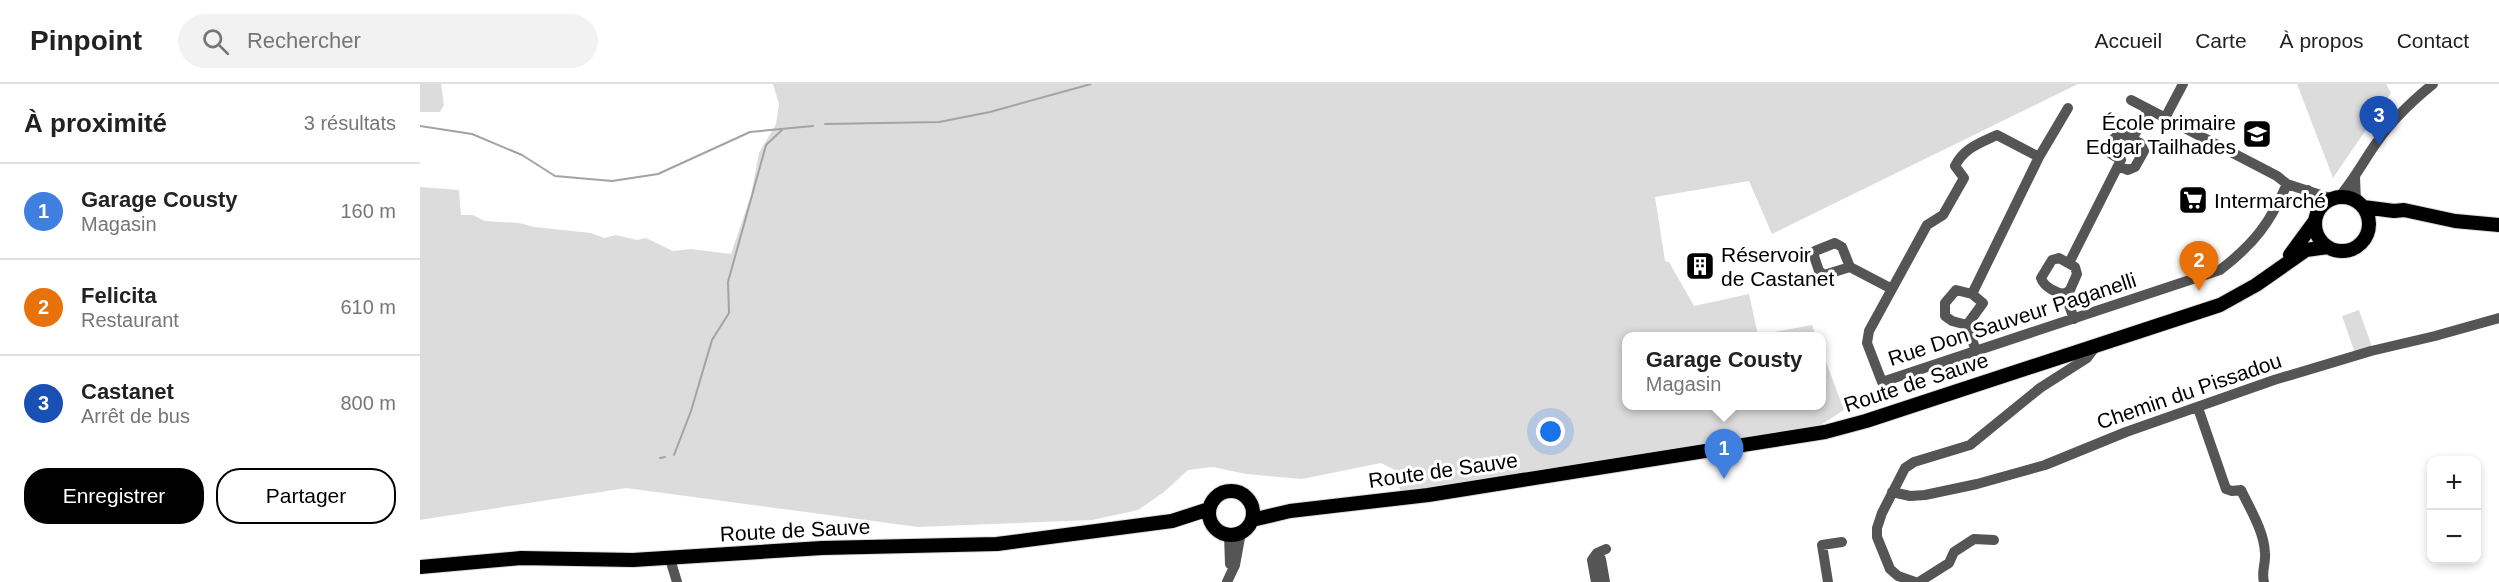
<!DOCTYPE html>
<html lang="fr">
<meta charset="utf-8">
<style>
body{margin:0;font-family:Arial,sans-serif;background:#f2f2f2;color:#222}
.controls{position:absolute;right:18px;bottom:18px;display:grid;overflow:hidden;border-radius:12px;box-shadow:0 3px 9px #0003}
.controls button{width:54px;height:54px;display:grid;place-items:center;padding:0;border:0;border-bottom:2px solid #e0e0e0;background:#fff;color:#222;font:30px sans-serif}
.you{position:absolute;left:1131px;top:348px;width:21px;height:21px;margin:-15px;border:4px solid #fff;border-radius:50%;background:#1a73e8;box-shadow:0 0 0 9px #1a73e833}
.badge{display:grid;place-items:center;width:39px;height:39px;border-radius:50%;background:#000;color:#fff;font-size:20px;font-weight:700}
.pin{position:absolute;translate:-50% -50px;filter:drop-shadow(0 2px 3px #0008)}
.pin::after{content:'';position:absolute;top:32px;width:21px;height:18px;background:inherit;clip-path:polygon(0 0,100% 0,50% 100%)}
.popup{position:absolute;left:1202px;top:248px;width:204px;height:78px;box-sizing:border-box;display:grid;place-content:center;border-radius:12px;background:#fff;filter:drop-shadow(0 2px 4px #0005);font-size:20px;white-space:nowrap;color:#767676}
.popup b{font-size:22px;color:#222}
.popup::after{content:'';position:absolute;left:50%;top:100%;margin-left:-12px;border:12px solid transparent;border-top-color:#fff}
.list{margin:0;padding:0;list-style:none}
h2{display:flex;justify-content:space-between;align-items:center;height:78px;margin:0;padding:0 24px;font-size:26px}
h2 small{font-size:20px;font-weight:400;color:#767676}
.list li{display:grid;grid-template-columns:39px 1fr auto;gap:18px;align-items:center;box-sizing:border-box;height:96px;padding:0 24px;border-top:2px solid #e0e0e0}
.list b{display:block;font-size:22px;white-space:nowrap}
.list p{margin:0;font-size:20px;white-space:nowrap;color:#767676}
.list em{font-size:20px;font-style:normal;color:#767676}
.actions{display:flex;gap:12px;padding:18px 24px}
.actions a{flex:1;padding:14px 0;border:2px solid #000;border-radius:24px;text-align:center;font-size:21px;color:#000}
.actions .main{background:#000;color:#fff}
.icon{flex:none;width:33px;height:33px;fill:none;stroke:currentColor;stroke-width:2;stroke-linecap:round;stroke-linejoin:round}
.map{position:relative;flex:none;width:2079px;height:498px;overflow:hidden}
header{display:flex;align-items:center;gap:36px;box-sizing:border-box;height:84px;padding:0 30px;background:#fff;border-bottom:2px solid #e0e0e0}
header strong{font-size:28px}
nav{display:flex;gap:33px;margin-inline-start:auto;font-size:21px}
.search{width:420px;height:54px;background:#f2f2f2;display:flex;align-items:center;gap:15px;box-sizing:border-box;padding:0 21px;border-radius:33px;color:#767676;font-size:22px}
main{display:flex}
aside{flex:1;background:#fff}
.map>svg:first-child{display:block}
</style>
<header>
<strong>Pinpoint</strong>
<div class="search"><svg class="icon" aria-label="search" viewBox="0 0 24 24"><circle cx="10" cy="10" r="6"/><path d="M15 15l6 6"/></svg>Rechercher</div>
<nav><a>Accueil</a><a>Carte</a><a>À propos</a><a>Contact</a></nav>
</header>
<main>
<aside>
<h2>À proximité<small>3 résultats</small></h2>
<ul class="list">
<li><span class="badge" style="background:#3f7fe0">1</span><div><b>Garage Cousty</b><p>Magasin</p></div><em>160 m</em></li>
<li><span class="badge" style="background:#e8710a">2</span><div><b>Felicita</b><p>Restaurant</p></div><em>610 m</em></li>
<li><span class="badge" style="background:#1a4fb4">3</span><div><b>Castanet</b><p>Arrêt de bus</p></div><em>800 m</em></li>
</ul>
<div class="actions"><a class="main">Enregistrer</a><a>Partager</a></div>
</aside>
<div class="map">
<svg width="2079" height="498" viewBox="0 0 2079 498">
<rect width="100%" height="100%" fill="#fff"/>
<path fill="#dcdcdc" d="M0,0h21l3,21 -4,7h-20z
M353,0h1305l-306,150 -23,-53 -94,16 10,64 4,1 25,44 55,-12 9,41 54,-10 4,11h-190v70h196v-55l22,59 -28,18 -415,65 -6,-23 -14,-7 -79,16 -56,-5 -33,-7 -25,3 -24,22 -26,18 -46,10 -174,7 -292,-39 -206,32v-333l39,3 2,25h12l12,6 34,2 15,4 57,6 13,5 12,-3 21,5 9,-2 27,13 18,-2 40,5 20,-59 8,-42 17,-29 3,-20z
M1877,0h89l5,9 -58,85z
M1939,226l13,37 -17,6 -13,-37z"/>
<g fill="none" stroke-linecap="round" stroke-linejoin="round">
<path stroke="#a3a3a3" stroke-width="2" d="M405,40l114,-2 51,-10 101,-28
M0,42l52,8 50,21 33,21 57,5 46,-7 92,-42 63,-6
M254,371l17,-44 21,-71 17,-27 -1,-31 38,-137 16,-15
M240,374l5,-1"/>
<g stroke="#dbdbdb" stroke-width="16">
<path id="major" d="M1895 140a27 27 0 1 1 54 0a27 27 0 1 1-54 0Z
M1943,123l31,4 10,-1 51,11 44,4
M1870,171l25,-34
M789 429a22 22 0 1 1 44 0a22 22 0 1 1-44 0Z
M832,436l38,-9 138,-16 397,-63 41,-11 354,-116 36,-20 50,-35 22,-3
M0,483l101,-9 112,2 189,-12 175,-4 175,-23 37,-12"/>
</g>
<path stroke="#555" stroke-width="10" d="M1711,16l146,76 10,8 46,15
M1745,34l18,-34
M1619,73l-42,-22c-17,8 -33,13 -42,31l9,12 -21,37 -16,10 -58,106 -2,12 15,39 338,-112c34,-26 50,-47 67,-86
M1698,82l10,4 7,-3 9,-16 -4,-8 -8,-4
M1935,93l1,24
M1888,106l9,24
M1919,113c15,-17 25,-37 38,-55 15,-22 35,-41 56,-58
M1639,174l16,9 2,7 -7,16 -5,4c-9,-1 -21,-7 -24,-16l11,-18z
M1649,179l52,-103 -10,-6c-2,-10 1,-16 10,-21l11,6 16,-29
M1430,183l-26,8 -5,-4 -5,-15 1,-5 20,-8 7,4 8,20 42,22
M1552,210l-16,-4 -11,13v13l7,5 15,4 9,26
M1645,210l9,25
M1547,241l16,-22 -11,-9 67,-137 29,-49
M1778,324l28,81 6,2 9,-1c9,19 23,41 24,63 1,11 -4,19 -1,29
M1472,408l18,4 15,-1 52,-11 68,-19 81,-33 148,-52 97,-29 64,-15 64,-18
M809,451l1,29
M1177,472l4,3 4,23
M250,475l7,23
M807,498l8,-17 6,-33
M1176,498l-4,-22 5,-7 9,-4
M1408,498l-6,-37 20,-3
M1495,498l-17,-6 -8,-7 -13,-32v-9l5,-15 23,-45 9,-6 56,-17 70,-57 47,-30 9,-12
M1499,498l30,-19 5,-11 20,-13 20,1"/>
<use href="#major" stroke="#000" stroke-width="14"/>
</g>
<defs>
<g id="school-square" transform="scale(1.5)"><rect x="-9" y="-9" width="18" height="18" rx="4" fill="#000" stroke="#fff"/><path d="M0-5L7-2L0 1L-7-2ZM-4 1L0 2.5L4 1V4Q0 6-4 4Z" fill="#fff"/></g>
<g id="supermarket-square" transform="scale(1.5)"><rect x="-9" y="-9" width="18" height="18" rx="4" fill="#000" stroke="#fff"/><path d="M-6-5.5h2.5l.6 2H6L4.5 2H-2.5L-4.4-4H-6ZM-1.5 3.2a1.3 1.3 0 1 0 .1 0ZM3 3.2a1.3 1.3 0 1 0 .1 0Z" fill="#fff"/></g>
<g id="building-square" transform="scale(1.5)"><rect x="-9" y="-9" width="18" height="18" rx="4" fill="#000" stroke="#fff"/><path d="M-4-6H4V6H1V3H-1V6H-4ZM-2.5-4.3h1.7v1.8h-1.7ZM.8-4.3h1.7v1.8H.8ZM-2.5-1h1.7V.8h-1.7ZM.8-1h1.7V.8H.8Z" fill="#fff"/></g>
</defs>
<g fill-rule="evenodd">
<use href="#school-square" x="1837" y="50"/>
<use href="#supermarket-square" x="1773" y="116"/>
<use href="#building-square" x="1280" y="182"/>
</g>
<g text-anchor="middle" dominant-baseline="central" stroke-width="6" stroke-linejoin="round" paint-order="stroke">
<g font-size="21" fill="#000" stroke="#fff" text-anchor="start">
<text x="1816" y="38" text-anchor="end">École primaire<tspan x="1816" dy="24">Edgar Tailhades</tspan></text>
<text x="1794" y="116">Intermarché</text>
<text x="1301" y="170">Réservoir<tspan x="1301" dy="24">de Castanet</tspan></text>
</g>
<g font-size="21" fill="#000" stroke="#fff">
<text transform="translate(1592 235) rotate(-18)">Rue Don Sauveur Paganelli</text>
<text transform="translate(1496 298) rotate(-18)">Route de Sauve</text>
<text transform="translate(1769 307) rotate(-19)">Chemin du Pissadou</text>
<text transform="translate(1023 386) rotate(-8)">Route de Sauve</text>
<text transform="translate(375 446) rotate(-3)">Route de Sauve</text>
</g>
</g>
</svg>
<div class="controls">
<button>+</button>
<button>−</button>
</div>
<div class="you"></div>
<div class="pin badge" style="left:1304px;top:395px;background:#3f7fe0">1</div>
<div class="popup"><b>Garage Cousty</b>Magasin</div>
<div class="pin badge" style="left:1779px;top:207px;background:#e8710a">2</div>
<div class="pin badge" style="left:1959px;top:62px;background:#1a4fb4">3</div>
</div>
</main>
